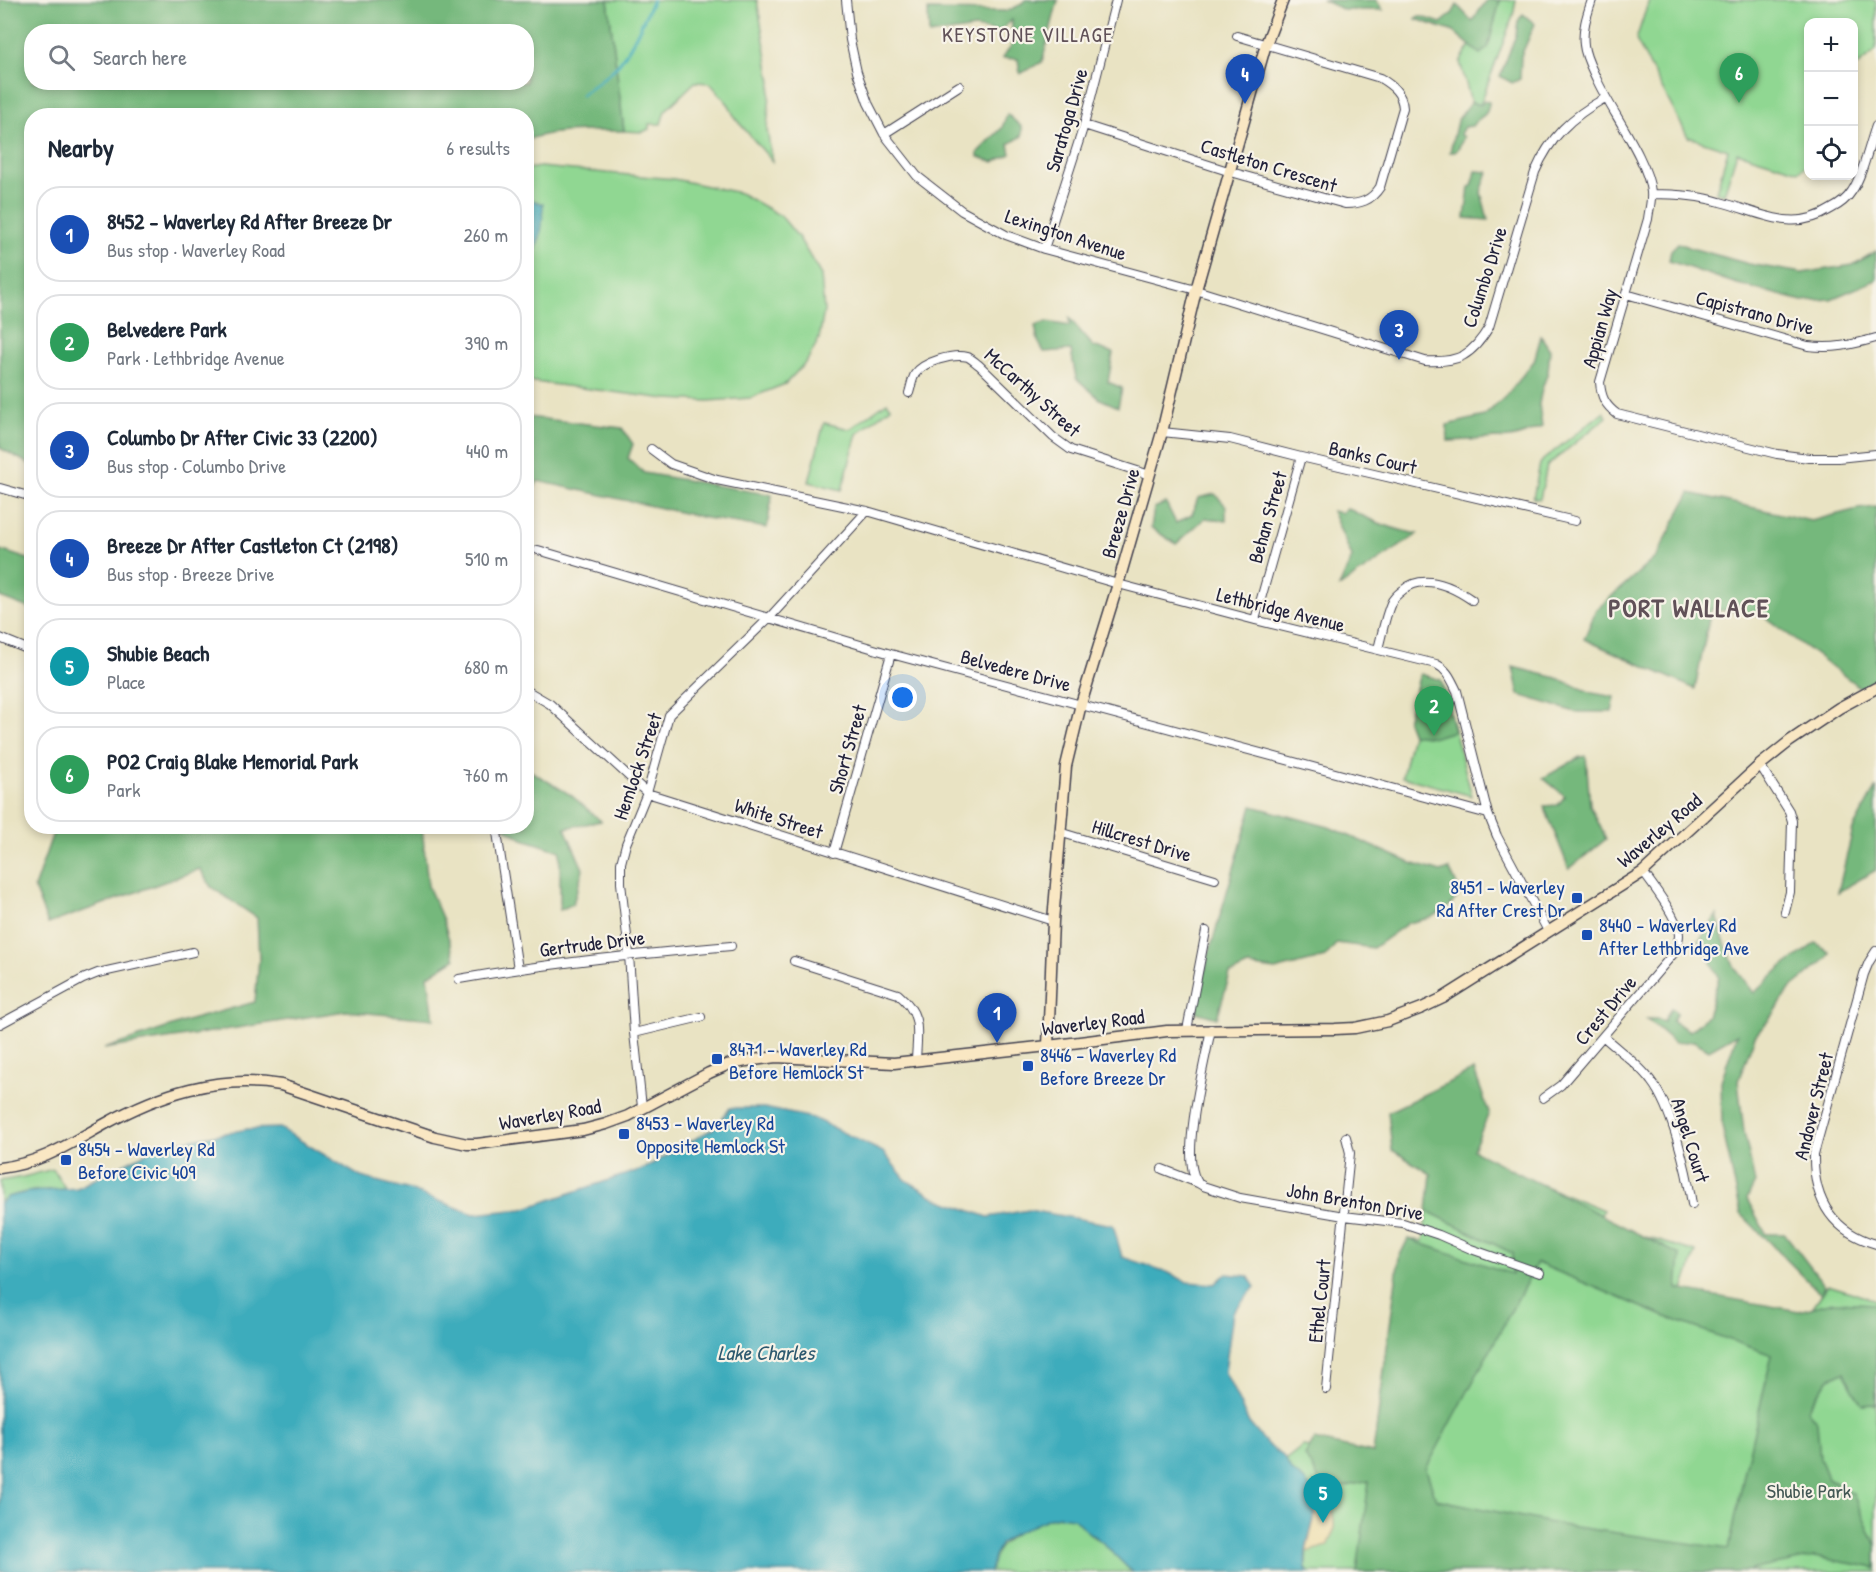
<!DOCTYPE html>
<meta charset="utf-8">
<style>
body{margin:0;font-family:"Patrick Hand",sans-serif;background:#f2f2f3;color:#1f2937}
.controls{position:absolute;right:18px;top:18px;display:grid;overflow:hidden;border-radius:12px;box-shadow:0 3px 9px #0003}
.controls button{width:54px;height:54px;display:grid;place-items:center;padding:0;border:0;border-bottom:2px solid #e0e1e3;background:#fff;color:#1f2937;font:30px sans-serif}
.you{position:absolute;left:903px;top:698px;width:21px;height:21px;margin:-15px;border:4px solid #fff;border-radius:50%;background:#1a73e8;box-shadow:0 0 0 9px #1a73e833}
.badge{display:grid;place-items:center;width:39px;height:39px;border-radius:50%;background:#7c3aed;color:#fff;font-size:20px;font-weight:700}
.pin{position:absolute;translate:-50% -50px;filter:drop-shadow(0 2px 3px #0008)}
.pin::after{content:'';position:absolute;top:32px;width:21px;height:18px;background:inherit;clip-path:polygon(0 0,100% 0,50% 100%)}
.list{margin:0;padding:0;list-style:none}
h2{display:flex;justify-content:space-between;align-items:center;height:78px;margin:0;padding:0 24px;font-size:26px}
h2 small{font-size:20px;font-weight:400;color:#747a83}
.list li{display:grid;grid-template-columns:39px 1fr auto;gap:18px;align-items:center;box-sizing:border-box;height:96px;margin:0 12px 12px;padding:0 12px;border:2px solid #e0e1e3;border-radius:24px}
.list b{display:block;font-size:22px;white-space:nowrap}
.list p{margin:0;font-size:20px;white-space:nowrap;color:#747a83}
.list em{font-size:20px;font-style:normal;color:#747a83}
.icon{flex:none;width:33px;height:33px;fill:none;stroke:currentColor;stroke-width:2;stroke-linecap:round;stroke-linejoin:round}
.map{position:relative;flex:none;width:1876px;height:1572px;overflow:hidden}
.search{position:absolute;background:#fff;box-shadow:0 3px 9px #0003;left:24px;top:24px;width:510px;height:66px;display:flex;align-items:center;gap:15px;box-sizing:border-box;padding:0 21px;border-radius:24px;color:#747a83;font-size:22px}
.panel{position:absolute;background:#fff;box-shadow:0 3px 9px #0003;left:24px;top:108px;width:510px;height:726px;border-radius:24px}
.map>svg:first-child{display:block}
</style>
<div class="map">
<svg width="1876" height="1572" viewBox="0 0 1876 1572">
<rect width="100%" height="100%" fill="#f7f3e8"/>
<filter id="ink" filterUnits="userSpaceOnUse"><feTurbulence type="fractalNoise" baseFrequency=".0167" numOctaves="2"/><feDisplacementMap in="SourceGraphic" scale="12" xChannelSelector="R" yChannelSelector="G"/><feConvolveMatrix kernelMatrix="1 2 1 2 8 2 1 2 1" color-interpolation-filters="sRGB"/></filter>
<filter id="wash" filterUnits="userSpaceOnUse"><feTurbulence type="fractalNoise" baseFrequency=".008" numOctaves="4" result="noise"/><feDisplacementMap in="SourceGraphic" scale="24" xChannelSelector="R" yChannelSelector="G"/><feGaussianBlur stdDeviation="1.35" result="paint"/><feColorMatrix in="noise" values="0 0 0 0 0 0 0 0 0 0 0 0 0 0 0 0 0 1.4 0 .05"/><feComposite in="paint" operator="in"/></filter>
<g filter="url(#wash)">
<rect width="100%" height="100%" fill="#e9e3c3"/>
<path fill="#90d792" stroke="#597c66" stroke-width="1.5" d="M608,0h149l14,82 -4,47 5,32 -37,-43 -6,-13 -19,-22 -15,-1 -30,29 -4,13h-12v5l-6,3 -19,-1z
M1500,0h16l-3,16 -33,89 -9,-3 -11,-40 10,-17 10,9 15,-34z
M1649,0h225l2,1v50l-22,17v-46h-46v142l-9,7 -62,-19 -13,42 -8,-2 12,-42 -40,-13 -52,-97z
M540,167l134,12 66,14 41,23 18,22 22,37 3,36 -5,28 -12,22 -22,23 -35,14 -42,3 -41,-2 -140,-18v-212z
M887,402l4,5 -34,27 -15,56 -33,-8 15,-59 26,6z
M1603,412l4,5 -60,49 -7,33 -7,-1 7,-34 3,-4z
M1420,674l21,6 31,116 -70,-19 10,-43 -5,-13z
M53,1169l13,20c-19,1 -52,0 -66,14v-22l23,-4z
M1535,1182l68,28 -5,13 98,29 -15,44 115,35 32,-46 48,15v272h-567l-3,-3 3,-82 -3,-5 -15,-12 -6,-10 18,-14 74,9 31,-216 15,2 4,-30z
M1059,1516l15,2 19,19 9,5 30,30h-142c4,-35 39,-49 69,-56z"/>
<path fill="#74b87c" stroke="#4b6d5c" stroke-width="1.5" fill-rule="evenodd" d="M0,0h608l16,131c-28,0 -71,-2 -97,9l-1,-24h-494l-1,349 -31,-17zM32,32h494v50h-494z
M1025,0h33l-16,62 -22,12 -2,-15 -16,-1 9,-12 1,-26 -13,12 -24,-4 -46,7 -1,-25 79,1 13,-6z
M1322,0h54l7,10h-39z
M1487,0h13l-12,48 -8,6 -26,-22 -38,-13 1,-2h6l18,6 11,-9 5,-9 15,16z
M1523,14l12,10 -14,32 -1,23 -8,4 -12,-7 16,-41 2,-14z
M1485,101l4,1c-1,17 -10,13 -17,24l-8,1 -4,7 4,3 -6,12 -3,3h-5l7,-31 14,-19 9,3z
M1007,114l15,13v9l-13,8 2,10 -17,8 -16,-5v-5l24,-24z
M1476,171l12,1 -7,20 7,28 -23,-2 4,-31 3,-1z
M1678,243l13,5 58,16 53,9 51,-8 23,-14v29l-45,19 -29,2 -68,-18 -65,-22 2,-11z
M1069,318l24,28 20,7 -5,29 14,6 -4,19 -18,-8 -24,-21 -5,-28 -27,2 -6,-11 -3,-15 12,-4 23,4z
M1541,336l9,14 -2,22 -6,17 -3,15 3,23c-10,4 -22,10 -32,11 -5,1 -10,0 -15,0 -17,2 -31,2 -47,3l-1,-16 37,-9 22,-20 28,-35z
M527,417l95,11 11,16 -5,14 16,15 128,22 -5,33 -61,-10 -168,-37 -11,21z
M1690,493l121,28 47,-12 18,-2v176l-14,6 -100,-74 -51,-6 -16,80 -111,-50 12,-29 60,-53z
M1215,494l11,12v15l-21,-3 -29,26 -25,-16 3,-20 12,-5 10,20 16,-8 6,-17z
M1347,508c22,12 46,22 71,26l-79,53 13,-30 -20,-46 9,2z
M0,550l31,10v49l-31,-12z
M1513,667l44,11 35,15 23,4 -3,15h-37l-56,-17z
M1420,674l21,6 13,51 -19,6 -23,-3 -5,-13z
M1586,756l4,49 16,34 -37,30 -25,-63 14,-1 7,-9 -22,-18 37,-21z
M527,769l44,26 30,26 -36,7 18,41 -10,35 -13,6v-59l-37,-12 -20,-12 23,-1z
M1876,787v83l-38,22 15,-63z
M1252,806l77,21 82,36 30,9 8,-3 12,24 -13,15 -18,10 -22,5 -35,25 -36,-5 -12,14 -50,13 -27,-4 -18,8 -13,44 -21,-6 12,-55z
M55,827h367l6,59 15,34 12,39 -27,17 6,43 -89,-8 -241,38 86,-29 65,-18 4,-43 -2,-41 -46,-31 -11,-18 -152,55 -14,-36z
M1717,915l6,23 12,30 19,25 28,-26 34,-24 14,10 -4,6 -36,30 -17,26 -18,21 -17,45 6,51 11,51 -8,16 19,35h19l40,52 -4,8 -80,-80 -19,-88 -1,-45 16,-47 -28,16 -15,-9 -19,2 -28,-24h12l5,2 7,-13 6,5 -5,8 18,10 17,-15 12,-39 -20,-37z
M1474,1070l15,43 -16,37 207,105 -3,34 122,22 34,-9 43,2v100l-14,1 -18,-32 -15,5 -22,32 10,12 3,36 8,20 25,16 23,52v22l-62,-11 -63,13 1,2h-395l12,-91 -43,10 -21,-35 9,-16 59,13 26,-196 9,-18 104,35v-21l-85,-42 4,-37 -39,-24 -4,-38zM1537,1263l126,53 109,39 -27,115 -16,79 -168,-24 -125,-26 -10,-30z"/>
<path fill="#eeda9e" stroke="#887e6c" stroke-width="1.5" d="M1322,1496l6,1c4,12 9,27 4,40 -1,3 -3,6 -4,9l-22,6 9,-36 -1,-16z"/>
<path fill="#3eacbc" stroke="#30677c" stroke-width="1.5" d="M527,198l16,6c-1,26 0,36 -16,57z
M730,1108h34l49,10 70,34 23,28 32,19 50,18 41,-7 84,15 9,32 45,15 20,10 28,2 11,-10 22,2 7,11 -22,25 -8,60 24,51 19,22 15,11 8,14 15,12 5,7 -2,5c13,16 1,33 -2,51 -2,8 -2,16 -1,24l3,3h-177l-30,-30 -18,-13 -10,-11 -15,-2 -10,2 -37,17 -11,8 -7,13 -4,16h-990v-369l7,-6 21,-5 49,-4 84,-43 87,-16 32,-1 81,49 46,12 67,25 49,-5 122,-41 69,-40z"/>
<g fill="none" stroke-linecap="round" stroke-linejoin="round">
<path stroke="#3eacbc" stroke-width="3" d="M581,95c12,-9 24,-17 34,-27 17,-19 27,-46 38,-68"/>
</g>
</g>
<g filter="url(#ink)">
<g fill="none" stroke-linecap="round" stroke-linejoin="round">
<g stroke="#403f4f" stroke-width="10">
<path id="street" d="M846,0l4,40 7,32 11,31 16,31 33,42 45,35 44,24 38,14 152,41 229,71c33,2 47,-5 64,-34l46,-155c15,-35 36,-55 70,-74
M1592,0c-5,15 -10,29 -8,45 1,12 8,24 13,35 14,31 51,80 54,112 1,8 -2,18 -3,27l-48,163c1,15 5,23 17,32l160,40 32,4h29l38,-4
M1084,125l147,47 114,32c15,0 26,-3 35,-17l23,-79c-1,-15 -10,-22 -23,-30l-143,-42
M884,134l75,-48
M1651,194c24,0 46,1 69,8 40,10 72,32 111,7 8,-4 16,-10 21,-18 11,-16 17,-46 24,-65
M1044,249l40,-124 32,-125
M1626,294l182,52c26,3 43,-1 68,-8
M909,393c2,-6 3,-14 6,-19 8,-12 38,-21 53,-17 4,2 8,6 11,8l74,72 18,13 79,25
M1162,432l68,7 71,18 274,64
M651,449l20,15 46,16 150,31 251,73 137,36 181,44c12,6 15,15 21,27l31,123 9,22 51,95
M0,488l32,9
M538,550l353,104 597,160
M1255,620l46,-163
M0,638l32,13
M1378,649c4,-15 7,-32 13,-46 2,-5 8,-10 12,-13 22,-18 50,-3 69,10
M526,690l24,14 97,89 406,128
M1760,765l29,46 3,10 -2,71 -5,20
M496,826l22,143
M1059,832l156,47
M834,853l57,-199
M1876,951l-7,11 -5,12 -50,180c-1,45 17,77 62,90
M794,961l104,33c25,21 19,37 18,67
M459,979c90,-16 180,-25 272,-33
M0,1024l83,-45 15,-6 95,-21
M1187,1030l19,-99
M634,1033l67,-16
M1604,1037c15,14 35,27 47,44 21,27 36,90 41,123
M1543,1098l18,-13 113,-132c2,-6 5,-12 5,-18 -1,-17 -25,-48 -36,-63
M642,1107l-8,-74 -5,-79 -8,-71v-20l5,-19 21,-51 22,-78 101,-98 97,-106
M1162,1169l36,14 5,3 37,12 104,18 59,7 36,12 32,14 69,24
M1198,1183c-1,-3 -3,-5 -4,-8 -11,-29 11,-114 17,-146
M1326,1389l24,-236 -4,-16"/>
</g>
<g stroke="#403f4f" stroke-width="13">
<path id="secondary" d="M1048,1046l5,-125 13,-155 15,-62 37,-120 44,-152 34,-142 70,-246 17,-44
M0,1168c42,-5 69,-24 105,-44 54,-30 113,-50 176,-39l154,52 32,7h10l106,-14 23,-6 22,-8 81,-43 18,-8 19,-4 30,-4 118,6 154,-17 119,-15 168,-2 20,-1 33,-7 34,-13 21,-10 200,-126 117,-107 30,-24 49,-33 37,-20"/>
</g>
<use href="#street" stroke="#fff" stroke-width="8"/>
<use href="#secondary" stroke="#f9e7c3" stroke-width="10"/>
</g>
</g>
<g fill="#1a4fb4" stroke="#f7f3e8" stroke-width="2">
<rect x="1571" y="892" width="12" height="12" rx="3"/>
<rect x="1581" y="929" width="12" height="12" rx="3"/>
<rect x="711" y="1053" width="12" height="12" rx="3"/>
<rect x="1022" y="1060" width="12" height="12" rx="3"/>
<rect x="618" y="1128" width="12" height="12" rx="3"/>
<rect x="60" y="1154" width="12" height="12" rx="3"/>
</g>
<g text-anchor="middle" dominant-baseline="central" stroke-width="4.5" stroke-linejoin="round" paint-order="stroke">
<g font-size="20" fill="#22223b" stroke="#f7f3e8">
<text transform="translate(1066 120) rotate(-74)">Saratoga Drive</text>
<text transform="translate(1269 165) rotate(17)">Castleton Crescent</text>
<text transform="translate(1066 234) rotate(18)">Lexington Avenue</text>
<text transform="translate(1484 277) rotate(-72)">Columbo Drive</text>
<text transform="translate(1755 312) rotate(15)">Capistrano Drive</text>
<text transform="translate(1599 328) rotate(-74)">Appian Way</text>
<text transform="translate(1033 392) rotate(42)">McCarthy Street</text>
<text transform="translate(1373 457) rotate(13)">Banks Court</text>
<text transform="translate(1120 513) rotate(-74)">Breeze Drive</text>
<text transform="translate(1267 517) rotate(-74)">Behan Street</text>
<text transform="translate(1281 609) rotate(14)">Lethbridge Avenue</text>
<text transform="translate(1016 670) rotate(15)">Belvedere Drive</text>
<text transform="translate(847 749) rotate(-74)">Short Street</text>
<text transform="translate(637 766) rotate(-71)">Hemlock Street</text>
<text transform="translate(779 818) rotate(18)">White Street</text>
<text transform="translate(1659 830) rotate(-40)">Waverley Road</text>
<text transform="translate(1142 840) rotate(17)">Hillcrest Drive</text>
<text transform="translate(592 943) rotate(-7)">Gertrude Drive</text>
<text transform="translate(1605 1010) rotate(-50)">Crest Drive</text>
<text transform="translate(1093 1022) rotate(-7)">Waverley Road</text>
<text transform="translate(1813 1106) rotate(-76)">Andover Street</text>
<text transform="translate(550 1114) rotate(-10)">Waverley Road</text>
<text transform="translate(1691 1140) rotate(73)">Angel Court</text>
<text transform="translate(1355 1201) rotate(10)">John Brenton Drive</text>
<text transform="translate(1319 1301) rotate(-84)">Ethel Court</text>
</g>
<g font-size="20" fill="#164399" stroke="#f7f3e8" text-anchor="start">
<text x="1565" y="886" text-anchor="end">8451 - Waverley<tspan x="1565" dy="23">Rd After Crest Dr</tspan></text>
<text x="1599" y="924">8440 - Waverley Rd<tspan x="1599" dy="23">After Lethbridge Ave</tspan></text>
<text x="729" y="1048">8471 - Waverley Rd<tspan x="729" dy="23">Before Hemlock St</tspan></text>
<text x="1040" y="1054">8446 - Waverley Rd<tspan x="1040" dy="23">Before Breeze Dr</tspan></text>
<text x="636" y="1122">8453 - Waverley Rd<tspan x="636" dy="23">Opposite Hemlock St</tspan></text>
<text x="78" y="1148">8454 - Waverley Rd<tspan x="78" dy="23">Before Civic 409</tspan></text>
</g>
<g font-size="20" fill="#435855" stroke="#f7f3e8">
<text x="1809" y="1490">Shubie Park</text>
</g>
<g font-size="21" letter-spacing="1.5" fill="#605158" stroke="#f7f3e8">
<text x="1028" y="34">KEYSTONE VILLAGE</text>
</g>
<g font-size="21" font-style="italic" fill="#2d596f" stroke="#f7f3e8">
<text x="766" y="1352">Lake Charles</text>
</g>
<g font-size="26" font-weight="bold" letter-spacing="1.5" fill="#605158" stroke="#f7f3e8">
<text x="1689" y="607">PORT WALLACE</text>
</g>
</g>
</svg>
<div class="controls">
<button>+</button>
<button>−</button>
<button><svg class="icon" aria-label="locate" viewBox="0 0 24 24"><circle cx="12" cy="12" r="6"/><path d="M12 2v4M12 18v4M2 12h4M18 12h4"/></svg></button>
</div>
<div class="you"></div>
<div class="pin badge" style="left:997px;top:1043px;background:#1a4fb4">1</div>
<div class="pin badge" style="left:1434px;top:736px;background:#2e9e5b">2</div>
<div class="pin badge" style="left:1399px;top:360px;background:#1a4fb4">3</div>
<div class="pin badge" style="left:1245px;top:104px;background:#1a4fb4">4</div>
<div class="pin badge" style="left:1323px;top:1523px;background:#0f9aa8">5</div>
<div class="pin badge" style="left:1739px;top:103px;background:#2e9e5b">6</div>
<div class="search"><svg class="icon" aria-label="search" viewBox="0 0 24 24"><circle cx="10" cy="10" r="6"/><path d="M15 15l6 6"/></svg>Search here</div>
<section class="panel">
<h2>Nearby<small>6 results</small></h2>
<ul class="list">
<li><span class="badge" style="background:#1a4fb4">1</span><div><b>8452 - Waverley Rd After Breeze Dr</b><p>Bus stop · Waverley Road</p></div><em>260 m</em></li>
<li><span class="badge" style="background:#2e9e5b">2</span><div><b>Belvedere Park</b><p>Park · Lethbridge Avenue</p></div><em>390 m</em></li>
<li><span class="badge" style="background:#1a4fb4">3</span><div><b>Columbo Dr After Civic 33 (2200)</b><p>Bus stop · Columbo Drive</p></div><em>440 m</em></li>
<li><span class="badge" style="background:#1a4fb4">4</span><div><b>Breeze Dr After Castleton Ct (2198)</b><p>Bus stop · Breeze Drive</p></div><em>510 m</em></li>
<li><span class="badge" style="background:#0f9aa8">5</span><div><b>Shubie Beach</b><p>Place</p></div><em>680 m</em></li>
<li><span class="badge" style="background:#2e9e5b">6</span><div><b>PO2 Craig Blake Memorial Park</b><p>Park</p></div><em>760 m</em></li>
</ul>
</section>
</div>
